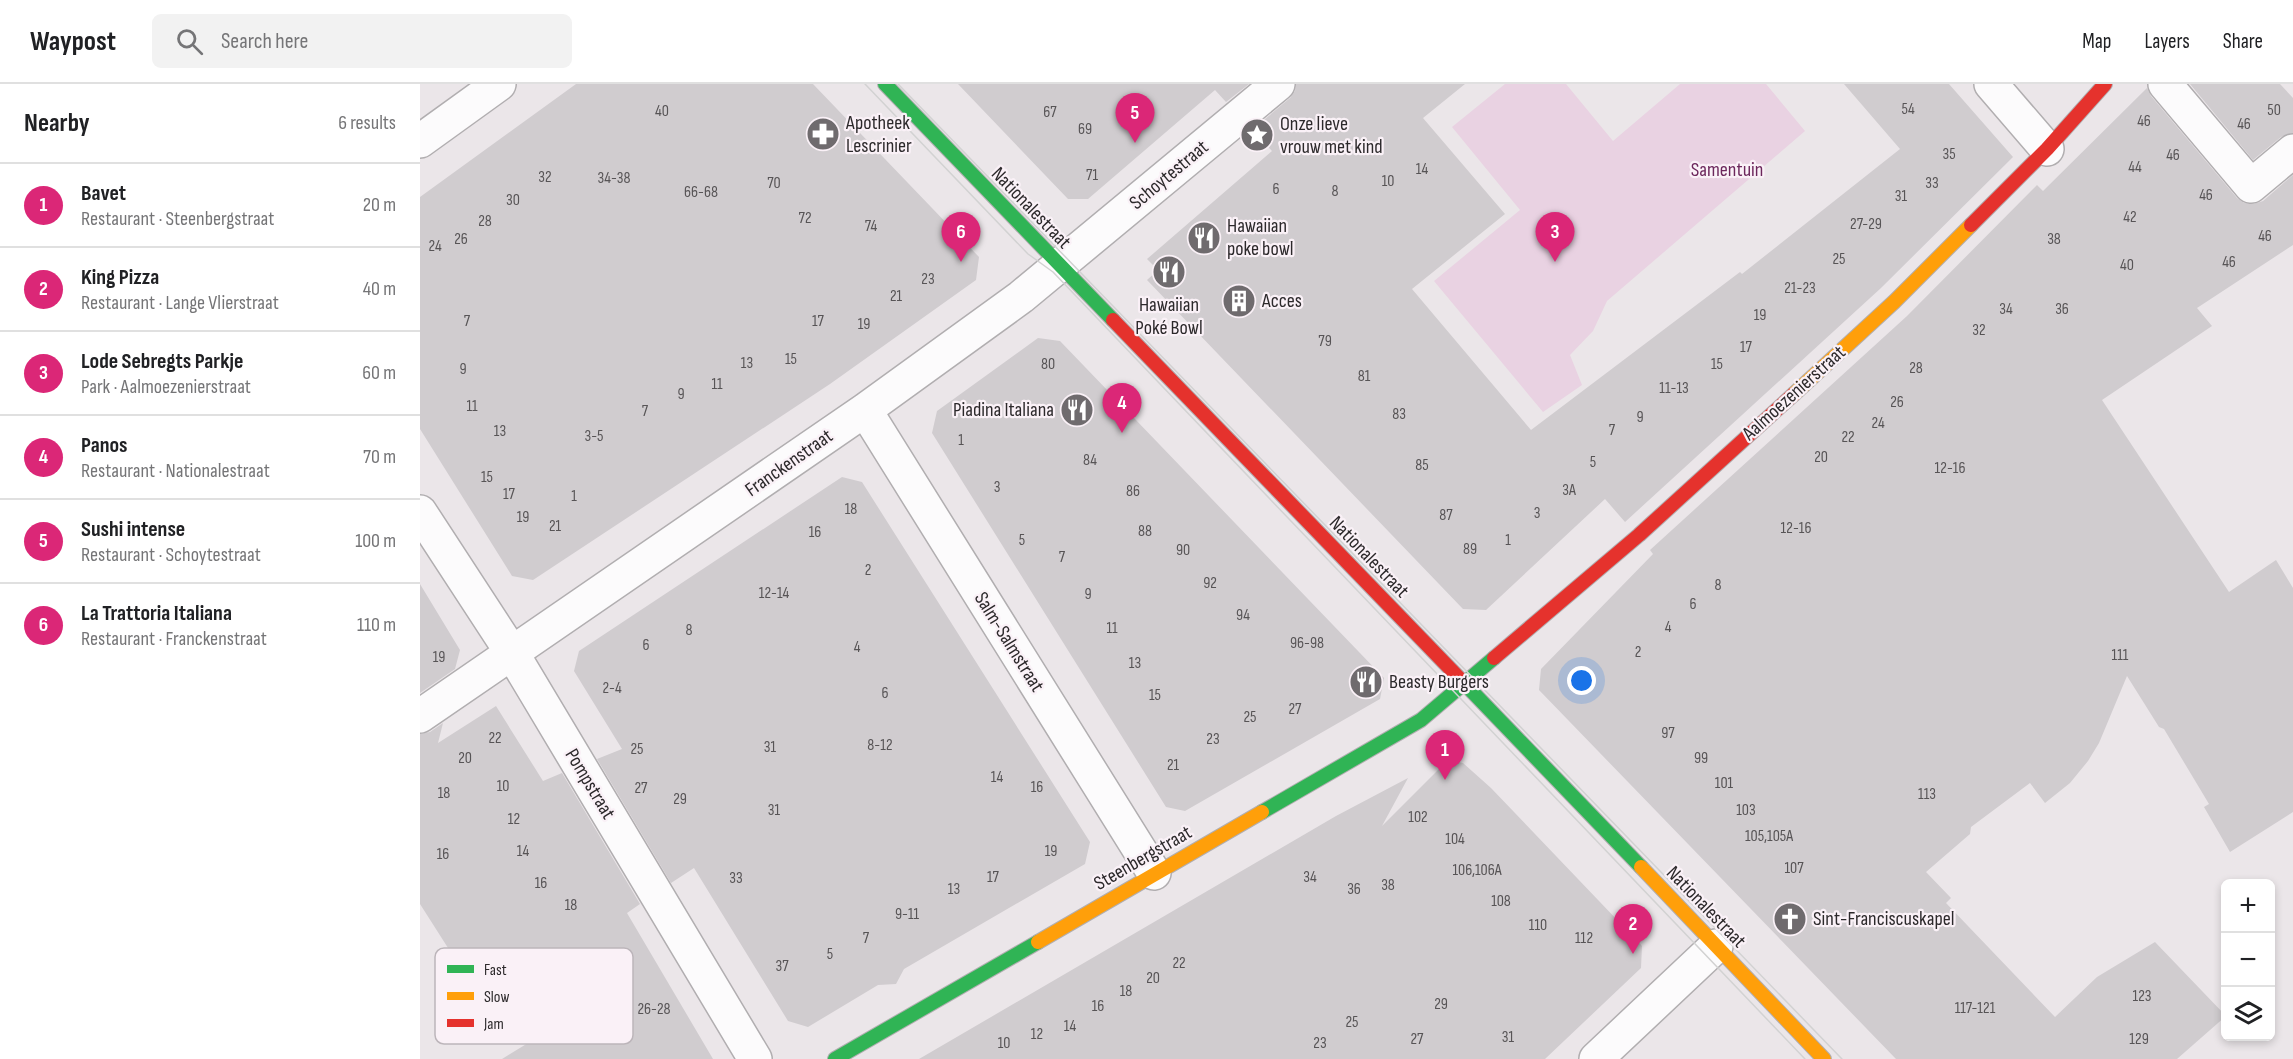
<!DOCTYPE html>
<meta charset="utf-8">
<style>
body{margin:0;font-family:"Sofia Sans Condensed",sans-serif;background:#f2f2f2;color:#202124}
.controls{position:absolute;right:18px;bottom:18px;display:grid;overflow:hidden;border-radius:9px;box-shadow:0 3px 9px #0003}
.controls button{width:54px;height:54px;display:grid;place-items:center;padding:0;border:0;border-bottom:2px solid #e0e0e0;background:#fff;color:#202124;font:30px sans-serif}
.you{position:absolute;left:1162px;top:597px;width:21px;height:21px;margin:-15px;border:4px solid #fff;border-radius:50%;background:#1a73e8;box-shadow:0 0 0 9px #1a73e833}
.badge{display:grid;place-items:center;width:39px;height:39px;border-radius:50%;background:#db2777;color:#fff;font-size:20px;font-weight:700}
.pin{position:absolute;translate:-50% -50px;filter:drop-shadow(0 2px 3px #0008)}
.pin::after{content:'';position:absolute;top:32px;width:21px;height:18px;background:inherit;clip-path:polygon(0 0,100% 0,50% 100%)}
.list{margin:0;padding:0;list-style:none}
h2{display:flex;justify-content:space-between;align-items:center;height:78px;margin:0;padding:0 24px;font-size:26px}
h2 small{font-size:20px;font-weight:400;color:#757577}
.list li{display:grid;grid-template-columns:39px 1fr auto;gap:18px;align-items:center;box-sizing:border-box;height:84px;padding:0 24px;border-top:2px solid #e0e0e0}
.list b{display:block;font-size:22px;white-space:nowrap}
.list p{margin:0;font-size:20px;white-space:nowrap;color:#757577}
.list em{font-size:20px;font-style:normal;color:#757577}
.icon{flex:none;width:33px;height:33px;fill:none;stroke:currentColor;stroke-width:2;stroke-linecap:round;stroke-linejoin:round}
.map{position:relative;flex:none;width:1873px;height:975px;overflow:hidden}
header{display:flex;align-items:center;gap:36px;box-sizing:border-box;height:84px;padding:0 30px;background:#fff;border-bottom:2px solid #e0e0e0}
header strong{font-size:28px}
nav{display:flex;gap:33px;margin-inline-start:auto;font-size:21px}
.search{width:420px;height:54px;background:#f2f2f2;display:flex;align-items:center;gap:15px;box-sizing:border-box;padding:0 21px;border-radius:9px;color:#757577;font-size:22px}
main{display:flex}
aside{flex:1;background:#fff}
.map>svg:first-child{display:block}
</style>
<header>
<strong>Waypost</strong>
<div class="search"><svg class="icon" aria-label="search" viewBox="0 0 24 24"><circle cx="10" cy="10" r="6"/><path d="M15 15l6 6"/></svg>Search here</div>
<nav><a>Map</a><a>Layers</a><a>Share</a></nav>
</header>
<main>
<aside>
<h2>Nearby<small>6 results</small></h2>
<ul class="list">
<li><span class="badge">1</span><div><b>Bavet</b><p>Restaurant · Steenbergstraat</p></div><em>20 m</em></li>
<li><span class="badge">2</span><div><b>King Pizza</b><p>Restaurant · Lange Vlierstraat</p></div><em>40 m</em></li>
<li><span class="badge">3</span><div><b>Lode Sebregts Parkje</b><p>Park · Aalmoezenierstraat</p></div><em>60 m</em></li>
<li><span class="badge">4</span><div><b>Panos</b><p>Restaurant · Nationalestraat</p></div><em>70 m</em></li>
<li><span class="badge">5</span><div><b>Sushi intense</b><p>Restaurant · Schoytestraat</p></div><em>100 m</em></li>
<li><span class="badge">6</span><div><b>La Trattoria Italiana</b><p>Restaurant · Franckenstraat</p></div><em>110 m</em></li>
</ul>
</aside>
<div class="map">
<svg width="1873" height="975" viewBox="0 0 1873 975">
<rect width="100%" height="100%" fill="#ebe6e9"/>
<path fill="#e9d2e2" d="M1085,0h61l47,57 67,-57h86l39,47 -198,170 -14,30 -23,24 12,30 -39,27 -109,-131 86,-71 -68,-83z"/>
<path fill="#d0cccf" d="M156,0h237l166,173 -3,23 -146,104 -297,196 -21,-4 -92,-147v-232z
M538,0h291l-23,18 -11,-12 -127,109h-20z
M876,0h169l-42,34 82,96 -93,75 119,141 209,-158 2,2 158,-125 -56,-65h105l64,73 -132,131 -256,234 -20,-23 -119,111 -23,-1 -316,-329 11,-10 -11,-11 125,-108 -20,-21 38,-32 5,-7z
M1770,0h90l13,14v35l-12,4 -28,23z
M1727,4l4,8 86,102 7,5 10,1 9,-3 30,-26v70l-96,63 15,18 -110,74 127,192 47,-32 17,28v224l-63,40 -26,-45 5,-3 -45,-75 -5,-2 -32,-51 -28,67 -11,18 -18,22 -25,20 -15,-20 -59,44 -1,7 -44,38 25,26 -5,5 109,114 42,-40 58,-35 71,74 -49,43h-281l-357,-369 2,-21 112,-115 -3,-4 257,-234 130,-131 6,6z
M618,254l22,3 324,337 -4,21 -195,112 -19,-4 -234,-374 5,-22z
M422,393l20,5 228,360 -5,22 -181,105 -8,15 -18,1 -70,42 -20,-6 -94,-153 -23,15 -74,-124 25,-10 -48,-78 5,-20z
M0,500l40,66 -5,19 -35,24z
M76,622l47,75 19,-8 78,131 -13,9 86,146h-211l44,-27 -41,-69 -34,21 -51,-80v-170l10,-2 13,-9 -5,20z
M1028,676l15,3 28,25 151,158 -1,22 -96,91h-626l417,-243 72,-38 -26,48z"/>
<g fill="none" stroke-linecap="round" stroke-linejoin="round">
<g stroke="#b1aeb0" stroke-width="36">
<path id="street" d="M1571,0l56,65
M1745,0l86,102 42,-35
M0,57l79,-57
M445,326l289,463
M0,428l92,141 243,406
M0,632l445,-306 156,-113 257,-213
M1176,975l120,-113"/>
</g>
<g stroke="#b1aeb0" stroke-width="16">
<path id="fast" d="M465,0l228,236
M1042,597l179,186
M842,728l159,-92 73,-62
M415,975l203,-117"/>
</g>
<g stroke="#b1aeb0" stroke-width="16">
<path id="slow" d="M1374,310l100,-92 77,-77
M1221,783l183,192
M618,858l224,-130"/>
</g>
<g stroke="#b1aeb0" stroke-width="16">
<path id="jam" d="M1551,141l76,-76 58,-65
M693,236l349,361
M1074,574l145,-123 155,-141"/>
</g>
<use href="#street" stroke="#fcfbfc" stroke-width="33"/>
<use href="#fast" stroke="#30b455" stroke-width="14"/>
<use href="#slow" stroke="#ff9f0a" stroke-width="14"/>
<use href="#jam" stroke="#e5322d" stroke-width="14"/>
<path stroke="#d2d2d2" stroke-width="1.5" d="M445,0l163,170 25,18 752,787
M478,0l944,975"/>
</g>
<defs>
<g id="pharmacy-disc" transform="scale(1.725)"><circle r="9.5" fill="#6f6b6e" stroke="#faf1f7"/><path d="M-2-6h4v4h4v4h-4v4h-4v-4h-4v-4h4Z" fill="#fff"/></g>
<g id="sight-disc" transform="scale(1.725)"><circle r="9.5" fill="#6f6b6e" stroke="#faf1f7"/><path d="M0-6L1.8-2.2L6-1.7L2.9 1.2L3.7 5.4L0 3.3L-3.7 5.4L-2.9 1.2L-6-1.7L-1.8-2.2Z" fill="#fff"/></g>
<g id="restaurant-disc" transform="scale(1.725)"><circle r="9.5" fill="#6f6b6e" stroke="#faf1f7"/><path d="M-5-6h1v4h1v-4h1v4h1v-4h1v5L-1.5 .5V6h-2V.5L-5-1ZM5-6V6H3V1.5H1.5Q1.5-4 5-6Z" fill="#fff"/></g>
<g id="building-disc" transform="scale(1.725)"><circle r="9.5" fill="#6f6b6e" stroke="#faf1f7"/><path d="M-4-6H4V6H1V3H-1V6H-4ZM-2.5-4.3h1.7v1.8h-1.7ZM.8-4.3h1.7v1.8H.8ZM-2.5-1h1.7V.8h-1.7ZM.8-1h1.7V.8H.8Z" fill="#fff"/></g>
<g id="church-disc" transform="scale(1.725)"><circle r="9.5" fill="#6f6b6e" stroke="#faf1f7"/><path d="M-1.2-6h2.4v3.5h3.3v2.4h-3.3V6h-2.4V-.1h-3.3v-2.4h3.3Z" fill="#fff"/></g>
</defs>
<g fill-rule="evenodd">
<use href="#pharmacy-disc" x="403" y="50"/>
<use href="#sight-disc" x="837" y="51"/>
<use href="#restaurant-disc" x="784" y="154"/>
<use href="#restaurant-disc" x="749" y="188"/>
<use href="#building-disc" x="819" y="217"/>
<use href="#restaurant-disc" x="657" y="326"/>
<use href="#restaurant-disc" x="946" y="598"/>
<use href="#church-disc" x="1370" y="835"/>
</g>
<g text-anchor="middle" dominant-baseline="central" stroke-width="4.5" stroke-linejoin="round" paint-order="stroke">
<g font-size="16" fill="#575456">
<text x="1488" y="25">54</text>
<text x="1854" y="26">50</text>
<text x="242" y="27">40</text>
<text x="630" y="28">67</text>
<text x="1724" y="37">46</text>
<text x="1824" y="40">46</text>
<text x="665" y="45">69</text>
<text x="1529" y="70">35</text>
<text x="1753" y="71">46</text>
<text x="1715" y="83">44</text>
<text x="1002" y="85">14</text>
<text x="672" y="91">71</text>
<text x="125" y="93">32</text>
<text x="194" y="94">34-38</text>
<text x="968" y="97">10</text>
<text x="354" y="99">70</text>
<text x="1512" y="99">33</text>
<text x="856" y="105">6</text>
<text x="915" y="107">8</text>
<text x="281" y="108">66-68</text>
<text x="1786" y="111">46</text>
<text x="1481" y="112">31</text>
<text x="93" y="116">30</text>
<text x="1710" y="133">42</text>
<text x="385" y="134">72</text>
<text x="65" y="137">28</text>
<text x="1446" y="140">27-29</text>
<text x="451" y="142">74</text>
<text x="1845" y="152">46</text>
<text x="41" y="155">26</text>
<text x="1634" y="155">38</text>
<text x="15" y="162">24</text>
<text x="1419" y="175">25</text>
<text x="1809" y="178">46</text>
<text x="1707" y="181">40</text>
<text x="508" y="195">23</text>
<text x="1380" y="204">21-23</text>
<text x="476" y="212">21</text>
<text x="1586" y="225">34</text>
<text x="1642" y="225">36</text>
<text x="1340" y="231">19</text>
<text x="47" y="237">7</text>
<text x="398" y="237">17</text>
<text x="444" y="240">19</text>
<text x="1559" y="246">32</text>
<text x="905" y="257">79</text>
<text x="1326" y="263">17</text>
<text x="371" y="275">15</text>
<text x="327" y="279">13</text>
<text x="628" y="280">80</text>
<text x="1297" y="280">15</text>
<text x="1496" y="284">28</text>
<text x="43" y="285">9</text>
<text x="944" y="292">81</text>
<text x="297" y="300">11</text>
<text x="1254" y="304">11-13</text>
<text x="261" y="310">9</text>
<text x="1477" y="318">26</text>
<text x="52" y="322">11</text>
<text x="225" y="327">7</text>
<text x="979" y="330">83</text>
<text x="1220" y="333">9</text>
<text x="1458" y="339">24</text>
<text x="1192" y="346">7</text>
<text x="80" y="347">13</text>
<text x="174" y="352">3-5</text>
<text x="1428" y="353">22</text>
<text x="541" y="356">1</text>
<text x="1401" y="373">20</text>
<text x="670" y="376">84</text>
<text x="1173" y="378">5</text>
<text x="1002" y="381">85</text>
<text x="1530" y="384">12-16</text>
<text x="67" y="393">15</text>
<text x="577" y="403">3</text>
<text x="1149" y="406">3A</text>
<text x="713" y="407">86</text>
<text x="89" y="410">17</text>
<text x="154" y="412">1</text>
<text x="431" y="425">18</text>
<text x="1117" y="429">3</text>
<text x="1026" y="431">87</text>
<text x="103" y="433">19</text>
<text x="135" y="442">21</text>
<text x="1376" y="444">12-16</text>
<text x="725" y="447">88</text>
<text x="395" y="448">16</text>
<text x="602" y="456">5</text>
<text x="1088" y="456">1</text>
<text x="1050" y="465">89</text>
<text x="763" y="466">90</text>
<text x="642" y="473">7</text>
<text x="448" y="486">2</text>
<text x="790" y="499">92</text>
<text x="1298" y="501">8</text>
<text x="354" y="509">12-14</text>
<text x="668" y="510">9</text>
<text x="1273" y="520">6</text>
<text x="823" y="531">94</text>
<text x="1248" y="543">4</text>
<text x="692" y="544">11</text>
<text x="269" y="546">8</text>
<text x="887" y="559">96-98</text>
<text x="226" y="561">6</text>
<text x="437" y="563">4</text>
<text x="1218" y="568">2</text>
<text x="1700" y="571">111</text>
<text x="19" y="573">19</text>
<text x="715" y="579">13</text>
<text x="192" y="604">2-4</text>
<text x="465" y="609">6</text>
<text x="735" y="611">15</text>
<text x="875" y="625">27</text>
<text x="830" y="633">25</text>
<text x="1248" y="649">97</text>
<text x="75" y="654">22</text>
<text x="793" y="655">23</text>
<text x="460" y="661">8-12</text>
<text x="350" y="663">31</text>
<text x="217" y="665">25</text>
<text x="45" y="674">20</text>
<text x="1281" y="674">99</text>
<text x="753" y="681">21</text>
<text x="577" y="693">14</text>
<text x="1304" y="699">101</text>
<text x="83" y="702">10</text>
<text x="617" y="703">16</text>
<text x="221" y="704">27</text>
<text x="24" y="709">18</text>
<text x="1507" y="710">113</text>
<text x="260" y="715">29</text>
<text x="354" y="726">31</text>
<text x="1326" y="726">103</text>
<text x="998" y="733">102</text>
<text x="94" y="735">12</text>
<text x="1349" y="752">105,105A</text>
<text x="1035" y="755">104</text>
<text x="103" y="767">14</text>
<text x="631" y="767">19</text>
<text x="23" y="770">16</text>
<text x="1374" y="784">107</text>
<text x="1057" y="786">106,106A</text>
<text x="573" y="793">17</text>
<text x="890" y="793">34</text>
<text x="316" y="794">33</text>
<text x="121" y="799">16</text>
<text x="968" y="801">38</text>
<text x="534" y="805">13</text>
<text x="934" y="805">36</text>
<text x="1081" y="817">108</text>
<text x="151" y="821">18</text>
<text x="487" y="830">9-11</text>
<text x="1118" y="841">110</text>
<text x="446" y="854">7</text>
<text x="1164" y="854">112</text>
<text x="410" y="870">5</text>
<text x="759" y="879">22</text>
<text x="362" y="882">37</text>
<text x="733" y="894">20</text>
<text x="706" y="907">18</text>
<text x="1722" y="912">123</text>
<text x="1021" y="920">29</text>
<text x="678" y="922">16</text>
<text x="1555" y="924">117-121</text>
<text x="234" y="925">26-28</text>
<text x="932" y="938">25</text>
<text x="650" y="942">14</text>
<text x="617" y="950">12</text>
<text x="1088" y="953">31</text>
<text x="997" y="955">27</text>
<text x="1719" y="955">129</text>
<text x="584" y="959">10</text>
<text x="900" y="959">23</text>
</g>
<g font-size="20" fill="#2c292b" stroke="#faf1f7" text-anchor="start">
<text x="426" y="39">Apotheek<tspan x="426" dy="23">Lescrinier</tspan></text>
<text x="860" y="40">Onze lieve<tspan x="860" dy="23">vrouw met kind</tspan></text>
<text x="807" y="142">Hawaiian<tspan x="807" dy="23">poke bowl</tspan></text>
<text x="842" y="217">Acces</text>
<text x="749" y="221" text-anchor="middle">Hawaiian<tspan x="749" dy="23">Poké Bowl</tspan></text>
<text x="634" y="326" text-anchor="end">Piadina Italiana</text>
<text x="969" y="598">Beasty Burgers</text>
<text x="1393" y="835">Sint-Franciscuskapel</text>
</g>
<g font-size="20" fill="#6c275c" stroke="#faf1f7">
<text x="1307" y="86">Samentuin</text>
</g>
<g font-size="20" fill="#2c292b" stroke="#faf1f7">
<text transform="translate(749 91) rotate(-40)">Schoytestraat</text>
<text transform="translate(611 124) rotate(46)">Nationalestraat</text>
<text transform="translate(1374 309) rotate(-42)">Aalmoezenierstraat</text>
<text transform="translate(369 379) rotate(-35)">Franckenstraat</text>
<text transform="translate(949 473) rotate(46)">Nationalestraat</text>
<text transform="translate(589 558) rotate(58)">Salm-Salmstraat</text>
<text transform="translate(170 700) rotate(59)">Pompstraat</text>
<text transform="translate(723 774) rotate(-30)">Steenbergstraat</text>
<text transform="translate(1286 823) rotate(46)">Nationalestraat</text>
</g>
</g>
<rect x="15" y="864" width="198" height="96" rx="9" fill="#faf1f7" stroke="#bcb5ba" stroke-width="1.5"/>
<rect x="27" y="881" width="27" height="8" fill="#30b455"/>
<rect x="27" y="908" width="27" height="8" fill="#ff9f0a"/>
<rect x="27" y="935" width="27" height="8" fill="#e5322d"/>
<g font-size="16" fill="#2c292b">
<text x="64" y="891">Fast</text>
<text x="64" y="918">Slow</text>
<text x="64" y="945">Jam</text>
</g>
</svg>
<div class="controls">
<button>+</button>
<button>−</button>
<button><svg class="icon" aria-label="layers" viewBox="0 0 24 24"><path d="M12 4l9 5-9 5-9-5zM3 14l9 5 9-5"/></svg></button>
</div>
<div class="you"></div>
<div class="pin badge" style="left:1025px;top:696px">1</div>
<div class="pin badge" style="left:1213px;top:870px">2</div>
<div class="pin badge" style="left:1135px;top:178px">3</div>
<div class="pin badge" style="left:702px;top:349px">4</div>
<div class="pin badge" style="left:715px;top:59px">5</div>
<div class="pin badge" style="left:541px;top:178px">6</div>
</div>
</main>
